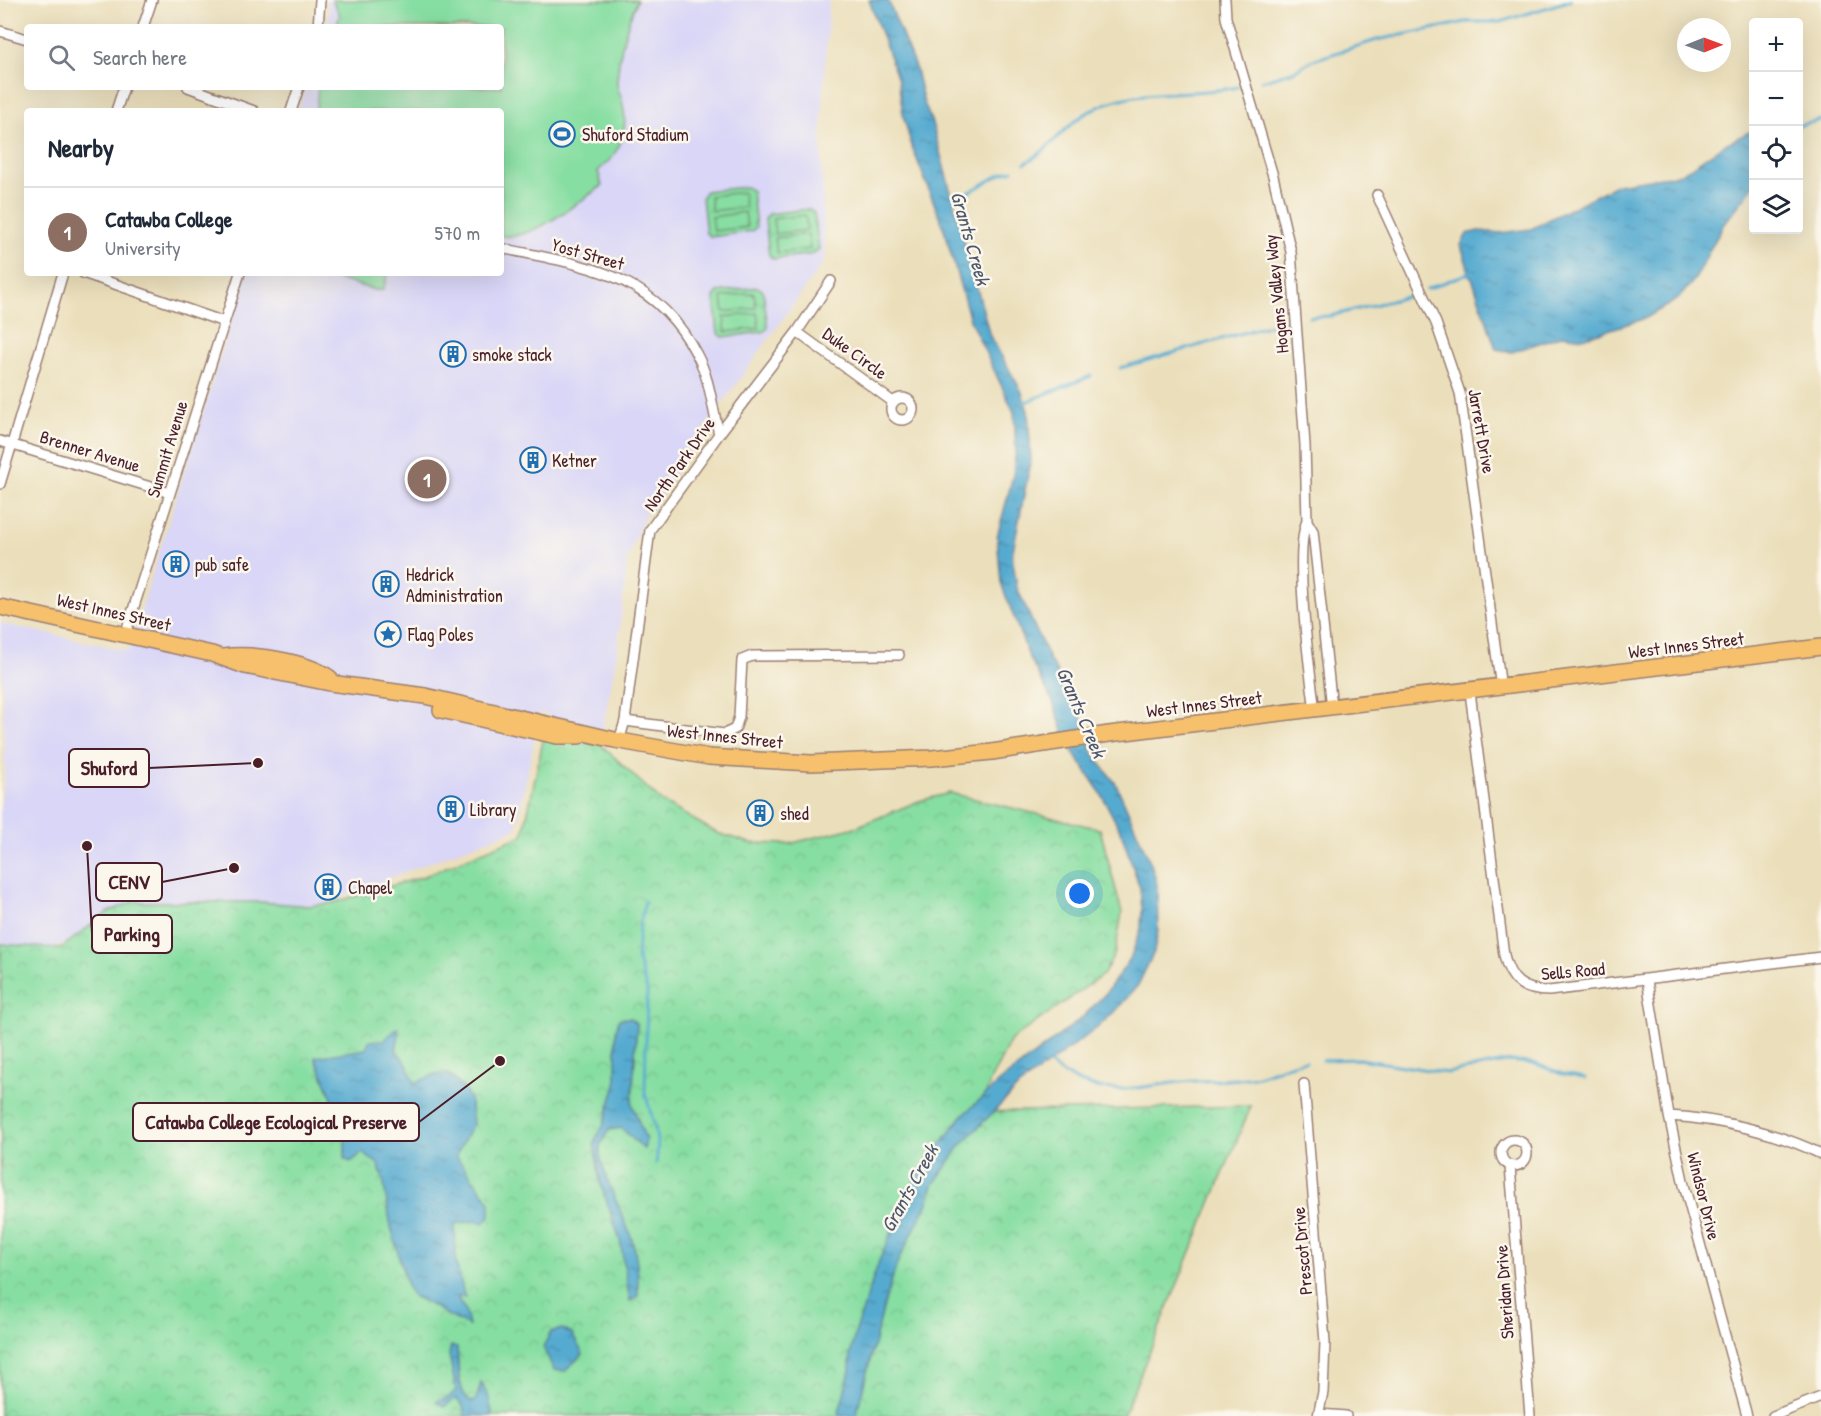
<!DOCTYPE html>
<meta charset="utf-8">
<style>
body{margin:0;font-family:"Patrick Hand",sans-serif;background:#f6f6f7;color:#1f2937}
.controls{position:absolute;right:18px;top:18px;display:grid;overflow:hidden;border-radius:6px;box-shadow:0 6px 24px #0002}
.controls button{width:54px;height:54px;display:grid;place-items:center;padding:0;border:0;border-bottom:2px solid #e0e1e3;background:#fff;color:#1f2937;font:30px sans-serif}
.compass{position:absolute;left:1677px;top:18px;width:54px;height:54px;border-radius:50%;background:#fff;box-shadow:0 6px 24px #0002;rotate:89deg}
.you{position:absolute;left:1080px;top:894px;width:21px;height:21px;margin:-15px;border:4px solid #fff;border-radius:50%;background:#1a73e8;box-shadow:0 0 0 9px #1a73e833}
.badge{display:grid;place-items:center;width:39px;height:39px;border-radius:50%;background:#b45309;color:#fff;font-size:20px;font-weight:700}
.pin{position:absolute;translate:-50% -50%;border:3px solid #fff;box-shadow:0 2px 6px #0006}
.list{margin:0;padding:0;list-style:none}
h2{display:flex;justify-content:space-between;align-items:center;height:78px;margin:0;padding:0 24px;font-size:26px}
h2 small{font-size:20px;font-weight:400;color:#747a83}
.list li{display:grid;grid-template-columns:39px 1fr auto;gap:18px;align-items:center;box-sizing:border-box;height:90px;padding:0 24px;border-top:2px solid #e0e1e3}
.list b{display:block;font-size:22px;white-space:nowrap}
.list p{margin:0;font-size:20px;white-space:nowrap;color:#747a83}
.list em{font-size:20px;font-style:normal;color:#747a83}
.icon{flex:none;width:33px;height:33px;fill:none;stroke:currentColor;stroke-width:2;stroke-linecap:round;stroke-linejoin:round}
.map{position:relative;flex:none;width:1821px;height:1416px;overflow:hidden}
.search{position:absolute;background:#fff;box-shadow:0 6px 24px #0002;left:24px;top:24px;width:480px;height:66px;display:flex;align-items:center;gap:15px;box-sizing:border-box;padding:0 21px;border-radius:6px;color:#747a83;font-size:22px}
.panel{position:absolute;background:#fff;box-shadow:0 6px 24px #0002;left:24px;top:108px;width:480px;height:168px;border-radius:6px}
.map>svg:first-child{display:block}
</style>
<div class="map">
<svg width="1821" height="1416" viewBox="0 0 1821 1416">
<defs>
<pattern id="park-crowns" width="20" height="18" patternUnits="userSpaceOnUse" patternTransform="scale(1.5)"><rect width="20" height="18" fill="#87dea2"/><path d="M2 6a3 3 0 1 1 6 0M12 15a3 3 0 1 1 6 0" fill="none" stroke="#76be8c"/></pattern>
<pattern id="water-ripples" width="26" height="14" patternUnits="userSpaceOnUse" patternTransform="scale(1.5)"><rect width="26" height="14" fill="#54aad0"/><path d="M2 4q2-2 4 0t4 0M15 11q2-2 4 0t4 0" fill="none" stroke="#488aa9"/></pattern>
</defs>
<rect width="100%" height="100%" fill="#fbf7ec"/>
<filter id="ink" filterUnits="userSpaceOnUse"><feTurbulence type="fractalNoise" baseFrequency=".0167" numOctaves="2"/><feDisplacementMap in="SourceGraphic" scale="12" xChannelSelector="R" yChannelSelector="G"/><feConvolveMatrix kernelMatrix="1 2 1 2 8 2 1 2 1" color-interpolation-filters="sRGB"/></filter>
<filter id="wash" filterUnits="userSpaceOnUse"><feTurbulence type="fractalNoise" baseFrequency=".008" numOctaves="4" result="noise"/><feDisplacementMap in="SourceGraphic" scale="24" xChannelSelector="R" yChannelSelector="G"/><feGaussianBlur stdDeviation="1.35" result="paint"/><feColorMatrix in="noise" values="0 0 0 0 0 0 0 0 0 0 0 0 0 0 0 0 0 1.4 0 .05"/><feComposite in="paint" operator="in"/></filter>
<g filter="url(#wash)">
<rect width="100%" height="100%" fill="#ebdfbb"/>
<path fill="#d9d6f7" d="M326,0h503l-8,135 4,125 -134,187 -40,65 -5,-1 -19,49 -9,86 -17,91 -61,-25 -24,117 -196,76 -143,-3 -69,10 -38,30 -22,7 -47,-5 -1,-133 5,-40 -5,-148 128,28 119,-378h254v-162h-203l8,-24h195v-60h-176l4,-14z"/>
<path fill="url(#park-crowns)" stroke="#687e66" stroke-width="1.5" d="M746,187l6,4 4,36 -4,4 -41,6 -5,-4 -4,-36 4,-6z
M809,209l5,4 5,36 -5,5 -41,5 -4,-4 -4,-36 4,-5z
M758,287l5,4 5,37 -5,4 -40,5 -5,-4 -4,-36 4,-5z
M544,736l56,8 62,58 55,31 33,10 39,1 67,-17 63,-26 31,-8 150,36 22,84 -7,40 -11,21 -93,66 -21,41 -9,31 270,-6 -128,310h-1123l1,-472 59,5 48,-37 25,-10h128l48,4 23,-3 90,-26 101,-42z"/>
<path fill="#87dea2" stroke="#687e66" stroke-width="1.5" d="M332,0h305c-11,25 -18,52 -20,80 -1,7 2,11 4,17 9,31 2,54 -23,74l4,15c-26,17 -70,55 -101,50v-125h-185l2,-24h183v-60h-165l4,-12z
M743,192l2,15 -33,4 -2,-15z
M745,212l2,15 -33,4 -2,-14z
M805,215l2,15 -32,4 -2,-15z
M808,234l2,15 -33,4 -2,-15z
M315,273h73l-5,17h-8z
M754,293l2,15 -32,4 -2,-15z
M757,313l2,15 -33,4 -2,-15z"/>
<path fill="url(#water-ripples)" stroke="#4f647e" stroke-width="1.5" d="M869,0h19l28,70 8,33 8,20 58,213 31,54 7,21 3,49 -19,95 5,33 33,73 29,47 14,46 23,30 35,80 6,20 1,47 -4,21 -16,33 -20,23 -21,20 -78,58 -58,59 -28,40 -5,18 -30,58 -13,40 -29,115h-18l12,-45v-16l5,-21 24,-73 37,-84 45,-60 37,-34 85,-66 23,-24 24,-34 11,-30 1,-20 -2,-21 -19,-56 -21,-40 -33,-49 -14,-41 -24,-45 -28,-74 -4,-46 16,-61 3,-26 -2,-38 -44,-92 -27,-94 -32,-82 -8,-30 -5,-34z
M1753,130v57l-30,38 -28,54 -17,20 -32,19 -63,20 -20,-3 -51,17 -16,-3 -24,-71 -5,-5 1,-5 -7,-23 6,-11 11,-3 23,2 30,-4 87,-45 63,-10 43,-29z
M631,1018l6,6 -5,80 14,36 -2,9 -23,-21 -12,2c-2,5 -8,11 -9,17 -4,15 26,73 32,93 6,18 6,37 6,56l-8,5 -10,-61 -20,-58 -6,-40 9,-16 13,-41v-55l3,-11z
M398,1028l1,7 -3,15 9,11 10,22 21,-9h13l16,16 5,9 3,24 -17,33 34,46v14l-6,7 -9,-2 -20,3 1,39 9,35 -6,-2v6l6,7 4,17c-14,-5 -47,-28 -56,-29l-6,-11 -16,-59 -8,-48 -5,-15 -16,-11 -11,9 -6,-3v-20l-10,-18 -3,-23 -17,-41 51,-8 3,-8 15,-1z
M562,1329l10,5 11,20 -18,17 -11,-1 -11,-23 8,-15z
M451,1346l6,2c2,17 -1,45 15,54l4,-2 5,-17 7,12 5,21h-28l-2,-10 -8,-8 -11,9 -8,-5 13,-5 7,-7 -7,-35z"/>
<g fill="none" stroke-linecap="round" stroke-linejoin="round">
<path stroke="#54aad0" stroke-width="3" d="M1261,81l33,-10 19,-11 64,-20 89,-18h34l71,-22
M1798,126l23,-6
M1025,163c24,-12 37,-35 60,-49 48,-30 102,-16 153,-27
M950,203l51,-29 12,-4
M1427,289l42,-16
M1309,317l21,-1 84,-21
M1120,368l168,-48
M1023,403l68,-27
M645,901l-6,26 -2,30 10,33 -2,103 10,34 3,21 -2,15
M1322,1060l37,-1 88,14 64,-12 25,3 26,10 23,4
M1045,1061c56,44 86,24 149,20 21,-1 43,0 64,-5 16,-4 30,-13 48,-15"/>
</g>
</g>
<g filter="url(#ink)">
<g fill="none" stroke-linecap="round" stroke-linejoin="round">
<g stroke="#9a7f73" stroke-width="12">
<path id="street" d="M1225,0l1,18 47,158 18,76 14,193 2,76
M143,27l9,-27
M318,27l2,-27
M0,31l27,8
M188,87l66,24
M116,111l8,-24
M291,111l8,-24
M1377,195l59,128 24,70 41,295
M501,248c82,18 153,23 196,107 13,24 15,52 22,79
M83,273l141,49
M797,332l96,70
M891 409a11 11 0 1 1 22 0a11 11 0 1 1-22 0Z
M0,441l170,52
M0,484l63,-211
M125,635l115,-362
M1470,692l34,263c6,26 19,36 45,36l272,-34
M1315,711c-5,-39 -22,-159 -8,-190l6,10 19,177
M625,721l99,13 11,-5 4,-12 3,-57 10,-4 147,-1
M619,741l6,-20 25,-191 69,-96 78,-102 34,-51
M1647,980l22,136 15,69 63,231
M1304,1084l21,258 -2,50 -5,24
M1669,1116c51,3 106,16 152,38
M1501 1153a13 13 0 1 1 26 0a13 13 0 1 1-26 0Z
M1510,1166l20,250
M1319,1414l27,2
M1773,1416l48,-19"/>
</g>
<g stroke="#9a7f73" stroke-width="18">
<path id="primary" d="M0,607l212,47 33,12 85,17 95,13 190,44 94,17 102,6 121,-5 60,-6 117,-18 712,-87
M223,657c29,-4 83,4 107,21
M441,710l116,26h22"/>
</g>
<use href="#street" stroke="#fff" stroke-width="9"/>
<use href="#primary" stroke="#f7c06c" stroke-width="15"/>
</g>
</g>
<defs>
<g id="stadium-ring" transform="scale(1.35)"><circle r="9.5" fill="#fbf7ec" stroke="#1f6fb2" stroke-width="1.5"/><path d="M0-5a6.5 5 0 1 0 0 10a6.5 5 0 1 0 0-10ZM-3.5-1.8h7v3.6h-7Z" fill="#1f6fb2"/></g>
<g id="building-ring" transform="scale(1.35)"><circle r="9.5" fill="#fbf7ec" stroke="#1f6fb2" stroke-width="1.5"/><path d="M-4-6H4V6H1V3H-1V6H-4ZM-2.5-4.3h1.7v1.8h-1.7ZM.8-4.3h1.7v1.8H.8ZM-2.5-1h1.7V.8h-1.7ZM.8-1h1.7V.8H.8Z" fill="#1f6fb2"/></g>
<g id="sight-ring" transform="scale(1.35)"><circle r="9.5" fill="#fbf7ec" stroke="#1f6fb2" stroke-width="1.5"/><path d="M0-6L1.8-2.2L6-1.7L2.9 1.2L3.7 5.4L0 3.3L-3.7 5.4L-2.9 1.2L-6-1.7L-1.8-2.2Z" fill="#1f6fb2"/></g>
</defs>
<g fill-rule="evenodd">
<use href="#stadium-ring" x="562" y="134"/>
<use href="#building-ring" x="453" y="354"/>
<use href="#building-ring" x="533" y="460"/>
<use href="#building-ring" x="176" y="564"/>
<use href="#building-ring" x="386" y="584"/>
<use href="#sight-ring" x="388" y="634"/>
<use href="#building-ring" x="451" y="809"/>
<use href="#building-ring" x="760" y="813"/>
<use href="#building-ring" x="328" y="887"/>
</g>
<g text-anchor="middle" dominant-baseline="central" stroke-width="5" stroke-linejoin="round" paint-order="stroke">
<g font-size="18" fill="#4a1f2b" stroke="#fbf7ec" text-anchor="start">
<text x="582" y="134">Shuford Stadium</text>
<text x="472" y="354">smoke stack</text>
<text x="552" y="460">Ketner</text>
<text x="195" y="564">pub safe</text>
<text x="406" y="574">Hedrick<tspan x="406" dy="21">Administration</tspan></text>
<text x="408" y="634">Flag Poles</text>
<text x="470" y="809">Library</text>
<text x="780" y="813">shed</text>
<text x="348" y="887">Chapel</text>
</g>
<g font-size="18" fill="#4a1f2b" stroke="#fbf7ec">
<text transform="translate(588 254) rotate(16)">Yost Street</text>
<text transform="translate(1276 294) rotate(-96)">Hogans Valley Way</text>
<text transform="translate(855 353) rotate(36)">Duke Circle</text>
<text transform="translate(1482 431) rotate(80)">Jarrett Drive</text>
<text transform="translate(167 449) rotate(-73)">Summit Avenue</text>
<text transform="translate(90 451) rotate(17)">Brenner Avenue</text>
<text transform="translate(679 464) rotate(-55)">North Park Drive</text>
<text transform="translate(114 612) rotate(13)">West Innes Street</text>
<text transform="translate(1686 645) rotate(-7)">West Innes Street</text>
<text transform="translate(1204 704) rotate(-7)">West Innes Street</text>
<text transform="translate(725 736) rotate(6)">West Innes Street</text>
<text transform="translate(1573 971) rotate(-5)">Sells Road</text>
<text transform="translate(1704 1196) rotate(76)">Windsor Drive</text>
<text transform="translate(1302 1251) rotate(-95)">Prescot Drive</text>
<text transform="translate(1504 1292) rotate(-94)">Sheridan Drive</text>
</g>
<g font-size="20" font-style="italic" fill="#4e576d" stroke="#fbf7ec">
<text transform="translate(971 238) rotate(74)">Grants Creek</text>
<text transform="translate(1082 712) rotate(67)">Grants Creek</text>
<text transform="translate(909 1188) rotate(-61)">Grants Creek</text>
</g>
</g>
<path fill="none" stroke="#4a1f2b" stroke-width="2" d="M258 763L149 768M234 868L162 882M87 846L92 934M500 1061L419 1122"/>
<g fill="#4a1f2b" stroke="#fbf7ec" stroke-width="2">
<circle cx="258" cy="763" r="6"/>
<circle cx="234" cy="868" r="6"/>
<circle cx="87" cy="846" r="6"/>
<circle cx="500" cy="1061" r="6"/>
</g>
<g fill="#fbf7ec" stroke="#4a1f2b" stroke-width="2">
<rect x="69" y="749" width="80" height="38" rx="6"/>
<rect x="96" y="863" width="66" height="38" rx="6"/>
<rect x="92" y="915" width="80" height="38" rx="6"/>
<rect x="133" y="1103" width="286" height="38" rx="6"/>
</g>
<g font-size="20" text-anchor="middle" font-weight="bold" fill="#4a1f2b">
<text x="109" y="775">Shuford</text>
<text x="129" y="889">CENV</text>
<text x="132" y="941">Parking</text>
<text x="276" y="1129">Catawba College Ecological Preserve</text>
</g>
</svg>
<div class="controls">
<button>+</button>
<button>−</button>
<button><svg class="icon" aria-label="locate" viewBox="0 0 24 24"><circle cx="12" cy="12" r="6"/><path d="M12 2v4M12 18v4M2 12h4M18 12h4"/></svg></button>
<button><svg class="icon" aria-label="layers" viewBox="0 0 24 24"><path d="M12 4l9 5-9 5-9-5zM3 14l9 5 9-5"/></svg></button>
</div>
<svg class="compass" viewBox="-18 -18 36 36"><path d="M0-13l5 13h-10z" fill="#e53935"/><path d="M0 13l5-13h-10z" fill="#747a83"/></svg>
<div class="you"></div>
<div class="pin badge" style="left:427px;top:479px;background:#8d6e63">1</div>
<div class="search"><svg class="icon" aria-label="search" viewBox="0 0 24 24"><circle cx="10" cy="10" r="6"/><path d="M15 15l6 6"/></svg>Search here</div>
<section class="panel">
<h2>Nearby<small></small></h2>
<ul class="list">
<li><span class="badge" style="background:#8d6e63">1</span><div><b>Catawba College</b><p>University</p></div><em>570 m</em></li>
</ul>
</section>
</div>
